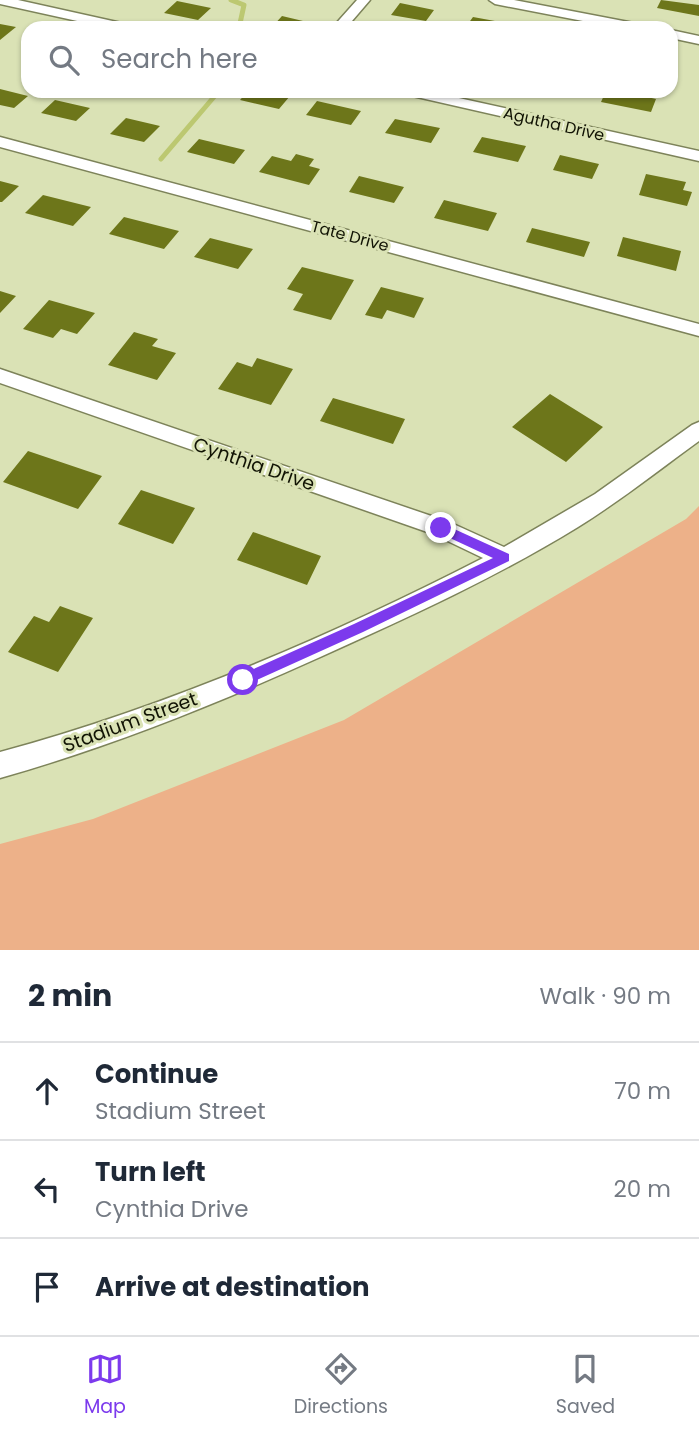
<!DOCTYPE html>
<meta charset="utf-8">
<style>
body{margin:0;font-family:Poppins,sans-serif;background:#f6f6f7;color:#1f2937}
.stop{position:absolute;width:21px;height:21px;margin:-16px;border:5px solid #7c3aed;border-radius:50%;background:#fff}
.stop.end{background:#7c3aed;border-color:#fff;box-shadow:0 2px 7px #0008}
.list{margin:0;padding:0;list-style:none}
h2{display:flex;justify-content:space-between;align-items:center;height:91px;margin:0;padding:0 28px;font-size:30px}
h2 small{font-size:23px;font-weight:400;color:#747a83}
.list li{display:grid;grid-template-columns:46px 1fr auto;gap:21px;align-items:center;box-sizing:border-box;height:98px;padding:0 28px;border-top:2px solid #e0e1e3}
.list b{display:block;font-size:26px;white-space:nowrap}
.list p{margin:0;font-size:23px;white-space:nowrap;color:#747a83}
.list em{font-size:23px;font-style:normal;color:#747a83}
.icon{flex:none;width:38px;height:38px;fill:none;stroke:currentColor;stroke-width:2;stroke-linecap:round;stroke-linejoin:round}
.map{position:relative;flex:none;width:699px;height:950px;overflow:hidden}
.search{position:absolute;background:#fff;box-shadow:0 2px 5px #0004;left:21px;right:21px;top:21px;height:77px;display:flex;align-items:center;gap:18px;box-sizing:border-box;padding:0 24px;border-radius:21px;color:#747a83;font-size:26px}
.sheet{height:385px;background:#fff}
nav{display:flex;justify-content:space-around;align-items:center;box-sizing:border-box;height:98px;border-top:2px solid #e0e1e3;background:#fff;font-size:19px;color:#747a83}
nav a{display:grid;justify-items:center;gap:4px}
nav .on{color:#7c3aed}
.map>svg:first-child{display:block}
</style>
<div class="map">
<svg width="699" height="950" viewBox="0 0 699 950">
<rect width="100%" height="100%" fill="#dae2b5"/>
<path fill="#edb189" d="M699,506v444h-699v-106l93,-25 251,-99 342,-201z"/>
<g fill="none" stroke-linecap="round" stroke-linejoin="round">
<path stroke="#bcc871" stroke-width="5" d="M231,0l13,5 -5,23
M161,159l58,-68"/>
</g>
<path fill="#6d761a" d="M661,0l38,5v11l-42,-8z
M177,1l34,7 -13,12 -34,-7z
M400,3l34,7 -8,11 -35,-6z
M282,16l21,5 -6,7h-26z
M473,17l44,8 -1,3h-51z
M0,24l16,3 -16,13z
M0,89l28,7 -14,12 -14,-3z
M248,91h21l21,5 -11,13 -39,-9z
M606,91h15l35,8 -5,13 -50,-10z
M55,100l35,8 -14,13 -35,-8z
M317,101l44,10 -10,14 -45,-10z
M126,118l34,8 -16,16 -34,-8z
M395,119l45,9 -9,15 -46,-10z
M482,137l44,9 -8,16 -45,-10z
M199,139l46,11 -11,14 -47,-12z
M296,154l18,5 -5,7 11,3 -11,16 -50,-13 13,-16 19,5z
M560,155l39,9 -7,15 -39,-9z
M646,174l40,8 -3,8 9,2 -5,14 -48,-11z
M359,176l45,11 -10,16 -45,-11z
M0,181l19,5 -17,16h-2z
M43,195l48,12 -18,19 -48,-13z
M444,200l53,13 -9,18 -54,-13z
M124,217l55,14 -15,18 -55,-15z
M532,228l58,14 -6,15 -58,-15z
M623,237l58,14 -5,20 -59,-15z
M210,238l43,11 -15,20 -44,-12z
M302,267l52,13 -23,40 -38,-10 10,-16 -16,-5z
M381,287l43,11 -10,20 -27,-8 -5,9 -17,-4z
M0,291l16,5 -16,17z
M49,300l46,13 -18,21 -16,-5 -8,9 -30,-9z
M134,332l24,7 -6,7 24,7 -19,27 -49,-15z
M257,358l36,11 -22,36 -53,-16 19,-27 15,5z
M550,394l53,33 -37,35 -54,-35z
M333,398l72,21 -12,25 -73,-23z
M28,451l74,25 -24,33 -75,-27z
M141,490l54,18 -22,36 -55,-20z
M253,532l68,24 -14,29 -70,-25z
M60,606l33,12 -35,54 -50,-20 26,-36 15,6z"/>
<g fill="none" stroke-linecap="round" stroke-linejoin="round">
<g stroke="#7d835a" stroke-width="3">
<path id="minor" d="M0,0h18l108,24 7,4h-24l-109,-24z
M357,0h13l-24,28h-14z
M489,0h25l125,24 7,4h-27l-124,-24z
M671,30l28,6v8l-28,-6z
M401,91h26l272,60v10l-291,-66z
M0,137l699,187v12l-699,-189z
M0,369l449,153 55,25 91,-53 97,-69 7,-3v19c-40,29 -79,60 -121,86 -83,51 -172,91 -260,131 -104,47 -208,89 -318,120v-26c167,-45 329,-115 483,-194l-50,-24 -433,-151z"/>
</g>
<use href="#minor" fill="#fff" fill-rule="evenodd"/>
</g>
<path fill="#7c3aed" d="M441,523l68,31v7l-146,71 -115,52h-10v-8l116,-52 139,-66 -56,-26v-7z"/>
<g text-anchor="middle" dominant-baseline="central" stroke-width="6" stroke-linejoin="round" paint-order="stroke">
<g font-size="16" fill="#111304" stroke="#dae2b5">
<text transform="translate(554 124) rotate(13)">Agutha Drive</text>
<text transform="translate(350 236) rotate(15)">Tate Drive</text>
</g>
<g font-size="19" fill="#111304" stroke="#dae2b5">
<text transform="translate(254 464) rotate(19)">Cynthia Drive</text>
<text transform="translate(130 722) rotate(-20)">Stadium Street</text>
</g>
</g>
</svg>
<div class="stop" style="left:243px;top:680px"></div>
<div class="stop end" style="left:441px;top:528px"></div>
<div class="search"><svg class="icon" aria-label="search" viewBox="0 0 24 24"><circle cx="10" cy="10" r="6"/><path d="M15 15l6 6"/></svg>Search here</div>
</div>
<section class="sheet">
<h2>2 min<small>Walk · 90 m</small></h2>
<ul class="list">
<li><svg class="icon" aria-label="ahead" viewBox="0 0 24 24"><path d="M12 20V5M6 11l6-6 6 6"/></svg><div><b>Continue</b><p>Stadium Street</p></div><em>70 m</em></li>
<li><svg class="icon" aria-label="left" viewBox="0 0 24 24"><path d="M17 20v-9H6M10 6l-5 5 5 5"/></svg><div><b>Turn left</b><p>Cynthia Drive</p></div><em>20 m</em></li>
<li><svg class="icon" aria-label="arrive" viewBox="0 0 24 24"><path d="M6 21V4h12l-3 4 3 4H6"/></svg><div><b>Arrive at destination</b></div></li>
</ul>
</section>
<nav>
<a class="on"><svg class="icon" aria-label="map" viewBox="0 0 24 24"><path d="M3 6l6-2 6 2 6-2v14l-6 2-6-2-6 2zM9 4v14M15 6v14"/></svg>Map</a>
<a><svg class="icon" aria-label="directions" viewBox="0 0 24 24"><path d="M12 3l9 9-9 9-9-9zM9 14v-3h6M13 9l2 2-2 2"/></svg>Directions</a>
<a><svg class="icon" aria-label="saved" viewBox="0 0 24 24"><path d="M7 4h10v16l-5-4-5 4z"/></svg>Saved</a>
</nav>
